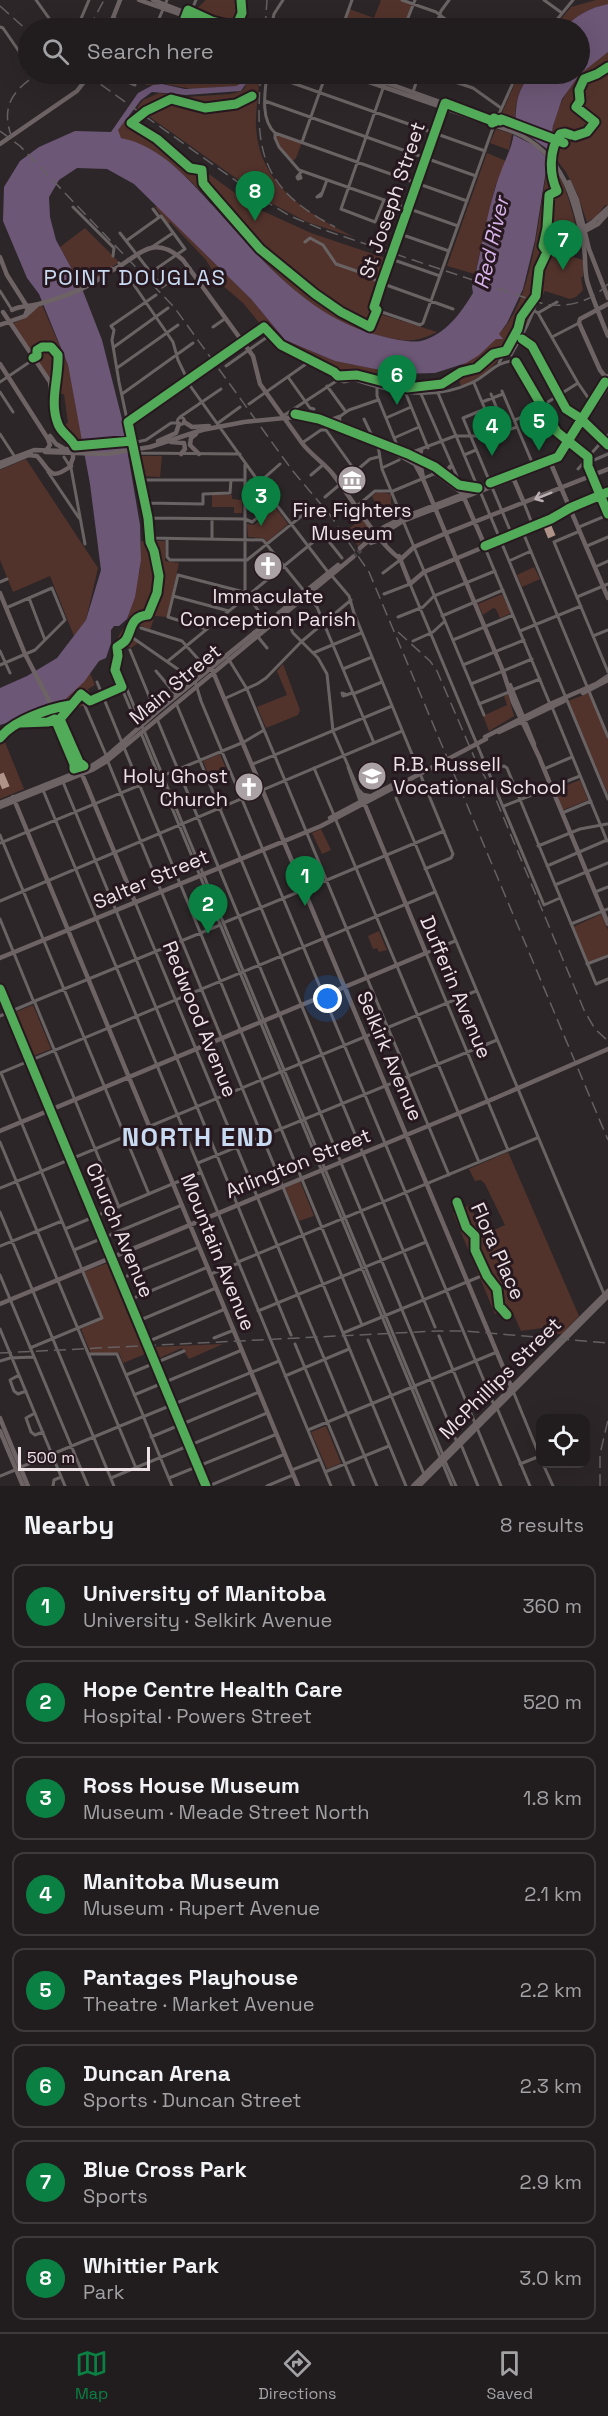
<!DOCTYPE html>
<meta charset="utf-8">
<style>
body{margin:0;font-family:"Space Grotesk",sans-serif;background:#292527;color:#f1f3f6}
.controls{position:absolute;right:18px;bottom:18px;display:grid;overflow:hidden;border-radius:12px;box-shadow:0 6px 24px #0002}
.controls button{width:54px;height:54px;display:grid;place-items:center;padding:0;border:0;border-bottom:2px solid #3e3a3c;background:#211c1e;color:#f1f3f6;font:30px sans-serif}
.scale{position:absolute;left:18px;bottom:15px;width:132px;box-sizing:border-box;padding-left:6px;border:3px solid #ede3e7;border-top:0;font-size:16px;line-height:21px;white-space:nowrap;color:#ede3e7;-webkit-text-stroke:4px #26181e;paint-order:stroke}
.you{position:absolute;left:328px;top:999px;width:21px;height:21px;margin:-15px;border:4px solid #fff;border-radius:50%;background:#1a73e8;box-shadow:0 0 0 9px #1a73e833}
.badge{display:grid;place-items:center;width:39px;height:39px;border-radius:50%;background:#0b8043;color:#fff;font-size:20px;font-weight:700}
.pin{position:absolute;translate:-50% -50px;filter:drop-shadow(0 2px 3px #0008)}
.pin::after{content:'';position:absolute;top:32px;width:21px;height:18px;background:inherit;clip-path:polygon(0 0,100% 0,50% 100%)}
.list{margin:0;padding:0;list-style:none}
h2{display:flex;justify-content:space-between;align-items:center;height:78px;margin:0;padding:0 24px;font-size:26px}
h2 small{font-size:20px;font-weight:400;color:#a2a1a4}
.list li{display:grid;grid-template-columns:39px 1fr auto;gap:18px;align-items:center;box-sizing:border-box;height:84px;margin:0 12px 12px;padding:0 12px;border:2px solid #3e3a3c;border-radius:12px}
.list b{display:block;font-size:22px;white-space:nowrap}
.list p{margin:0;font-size:20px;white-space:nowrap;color:#a2a1a4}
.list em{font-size:20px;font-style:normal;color:#a2a1a4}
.icon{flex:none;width:33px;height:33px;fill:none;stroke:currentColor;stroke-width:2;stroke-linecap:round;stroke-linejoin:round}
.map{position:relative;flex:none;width:608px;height:1486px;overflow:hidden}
.search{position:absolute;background:#211c1e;box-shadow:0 6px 24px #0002;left:18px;right:18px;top:18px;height:66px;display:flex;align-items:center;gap:15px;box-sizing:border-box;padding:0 21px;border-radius:33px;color:#a2a1a4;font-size:22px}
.sheet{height:846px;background:#211c1e}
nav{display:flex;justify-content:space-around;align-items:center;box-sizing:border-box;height:84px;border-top:2px solid #3e3a3c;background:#211c1e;font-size:16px;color:#a2a1a4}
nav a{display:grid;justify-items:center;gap:3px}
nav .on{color:#0b8043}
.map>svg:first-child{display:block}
</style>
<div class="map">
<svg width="608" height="1486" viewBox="0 0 608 1486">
<rect width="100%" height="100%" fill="#2c2628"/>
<path fill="#52332c" d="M206,0h41l-10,27 -44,-13v-2z
M381,0h21l11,4 -9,24h-62l7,-19 25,9z
M596,0h12v4c-19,4 -31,11 -44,24h-11l18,-21z
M608,52v154l-3,-1 -9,12 -9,5 -10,-29 -11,-21 -16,-21c2,-33 13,-63 39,-85 6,-6 13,-10 19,-14z
M150,74h31l18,5 5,-5h38l1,7 -4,5 -47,3 -28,-5 -18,1z
M247,74h13c-1,13 -3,28 -4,42 -3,66 49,96 100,122l-49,-16 -36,-19 -134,-95 6,-8 16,-7 27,4 44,-3 12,-3 3,-4z
M519,74h13c-14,12 -17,30 -17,49l-9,-4 -4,-6z
M128,116l128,92 55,25 77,26 -18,52 67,21c-24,12 -32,9 -57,4 -87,-19 -134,-104 -195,-160 -16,-15 -31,-24 -50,-33 -7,-4 -14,-4 -20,-9z
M496,129l16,5 -3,16 -19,-7z
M275,133l27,9 -6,16 -5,5 -16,-23z
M487,153l19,8 -11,26 -20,87 -28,-8z
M549,159c15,20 21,43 27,68l-1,3c-12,7 -26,14 -32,27 -7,13 -5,27 -8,41 -2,12 -13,45 -24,51 -2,1 -5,2 -8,3 -8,16 -25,27 -42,34l-3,-9 7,-4 -3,-8c14,-12 30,-23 42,-37 31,-37 35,-122 45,-169z
M157,206l94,93 34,41 50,21 61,12 9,20 -73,-20 -33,-16 -24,-15 -32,-39 -22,-19 -15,-24 -36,-38 -2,2 -13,-17z
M85,228l34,34 -27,20 -11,4 -21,-39z
M567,245l6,12 10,3v17h-2l2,13 -7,7 -6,2 -25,-8 -2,3 -2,-1c2,-25 1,-33 26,-48z
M42,305l26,60 15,79h-8l-15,-16 -1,-2 9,-3 -4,-29 -10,1 -2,-10 -38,-60v-2c14,-5 19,-15 28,-18z
M137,456h25l-2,21 -18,-1z
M26,459l72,109 -12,52 -12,16 -24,-60 -37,16 -13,-32v-90z
M378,492l13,2v10l5,2 3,8 -11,6 3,-7 -2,-3 -11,-2 3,-2 -3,-5 -3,1 -3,-6z
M212,495h20v4l10,1v13h-8v-6h-22z
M275,507l13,17 -21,18 -3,-4 -16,-1 -1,-13 7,1z
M358,512l15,18 -15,16 -11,-16 12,-9 -4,-6z
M141,541h24v20l14,2 -12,54 -12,-1 -5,14 -12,-6 -1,1 -10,-3 13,-53z
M534,567l6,12 -18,8 -5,-12z
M502,594l9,19 -11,5 -4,-9 -3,-1 -10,7 -5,-11z
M127,625l4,2 -2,6 5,3 -1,3 5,4 -7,5 -7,-4 -5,3 2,5 -6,3 -5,-11 6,-3 7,-12z
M283,664l17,46 -2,5 -32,13 -9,-21 30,-12 -10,-24z
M90,673l5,12 -7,4 5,10 7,-3 2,4 -33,10 2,5 -10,4 -6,-13 29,-24z
M589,693l19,47v54l-40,-93z
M508,694l6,22 -25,15 -6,-15 24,-11 -3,-9z
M0,730l24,59 -24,10z
M220,754l8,19 -17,8 -8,-20z
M580,780l8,20 -25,10 -8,-20z
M321,829l10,21 -9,4 -10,-21z
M601,914l7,16v24l-20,8 -15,-35z
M379,931l8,19 -8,2 -2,-4 -4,1 -5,-13z
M33,1005l18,44 -20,8 -18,-44z
M508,1152l71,164 -17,18h-17l-3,-6 -21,3 -8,-18 -12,4 -3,-4 -3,1 -42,-101 17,-8 12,30 23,-10 -20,-41 -4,-4 -6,1 -6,-12z
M300,1181l14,35 -15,5 -14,-33z
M110,1262l38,91 -25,10 -4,-10 -28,1 -10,-25 22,-10 -19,-47z
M223,1344l-34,15 -7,-11 -25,11 -6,-12z
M326,1426l15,37 -14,6 -16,-37z"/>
<path fill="#6d5777" d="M608,4v48l-28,22 -18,25 -9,27 -18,114 -12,49 -16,34 -8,11 4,5h-7l-17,16 -13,8 -31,10 -35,1 -65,-13 -50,-21 -34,-41 -117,-115 -27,-15 -30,-1 -18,12 -10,17 1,20 6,23 25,46 21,54 20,79 18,106 1,35 -6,37 -8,22 -8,7h-5l-3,4v13l-5,15 -7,3 -15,21 -25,23 -19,8 -40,12v-37l27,-12 30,-18 29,-38 15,-50 -11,-86 -22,-119 -29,-71 -12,-16 -24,-57 1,-34 16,-26 19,-14 36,-16 36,1 27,-39 15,-8 9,-1 23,5 51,-3 6,-3v-9h5v8l-6,9 -55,4 -34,-3 -11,8 -23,30 3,8c40,8 67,41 93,69 48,53 97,114 171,130 10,2 25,6 36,4 24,-6 40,-28 52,-48l-1,-6c9,-32 13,-66 23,-98 4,-15 11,-29 16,-43 9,-27 -2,-50 21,-72h48v-46h-16c13,-13 25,-20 44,-24z"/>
<path fill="#2c2628" d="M512,122l24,10 7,-2 3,6 8,3v2l-36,-13 32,23 3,3 -2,8 -16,-16 -25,-13z"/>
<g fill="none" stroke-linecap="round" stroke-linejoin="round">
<path stroke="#494245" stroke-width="4.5" stroke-dasharray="4.5 2" stroke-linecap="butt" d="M353,557l8,-7"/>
<path stroke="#6a6364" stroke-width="3" d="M36,0l20,28
M402,0l34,12 21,16
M544,0l18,13
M113,18l26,10
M0,27l3,1 22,32 3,-1
M77,28l12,-28
M155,28l12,-28
M184,28l12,-28
M271,28l3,-14 9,-14
M342,28l10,-28
M404,28l11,-28
M435,28l6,-17 8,-11
M550,28l23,-28
M109,74l26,11
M186,74l12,4 4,-4
M267,74c-2,18 -7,45 8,59v5l4,9 20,23 159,56
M267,74l218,77
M431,74l42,14 28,20
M132,83l4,-9
M413,92l6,-18
M265,101l211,75
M443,107l-69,200 2,3 44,15 3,-2 71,-198 23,-51
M275,133l192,68
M302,142l24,-68
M300,175l1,3 -3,1 -1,-2 5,-6
M322,193l-5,4 4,-1 6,-16
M384,200l-9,22 -34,-13 47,-135
M73,207l41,41 -1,8
M153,209l6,8
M120,233l42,54 28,-19
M400,234l49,17
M126,241l35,-25 24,33 -35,24
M305,242l5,-4 13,7 13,19 32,11 10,7 75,27
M152,247l21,-14
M550,252l31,-19
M391,259l49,17
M119,263l54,79 5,18 13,27 68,95 69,90
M0,291l12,19
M156,295l-45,31 3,4 -2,10 7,42 29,136 2,20 113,2 54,67 57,136
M533,310l5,3 40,70 13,19
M538,313l19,-11
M213,327l13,-9
M552,337l27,-14
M522,339c21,12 28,51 43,68 12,14 33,21 43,38
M114,347l54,-39
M511,355c10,-18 20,-34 26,-55 3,-9 2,-18 3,-28 4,-22 21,-32 40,-42
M499,363l5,-10 8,-3
M226,366l44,-31
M117,368l61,-43
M288,377l22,31 4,1
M339,380l5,2 8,-2
M0,382l34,-23
M474,383l22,52
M327,386l19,26
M377,386v10l20,49 3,2
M502,391l32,76
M0,392l13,20
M438,393l40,95
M122,394l71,-51
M406,394l22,54
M421,394l38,87
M491,394l15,37
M482,402l21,-8
M249,404l57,-40
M485,409l-22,9 49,117
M283,416l61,-40c40,15 86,27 127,7 15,-6 24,-21 41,-22l9,6 36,65 31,25v9l20,48
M180,417l41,-28
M339,417l10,-7 29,-10
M177.5 421a3.5 3.5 0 1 1 7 0a3.5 3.5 0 1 1-7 0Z
M386,418l25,-11
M364,419l10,21
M515,420l14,-6 49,-31
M128,422l136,-95
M218,423l22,-16
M0,434l15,23
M394,438l25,-11
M132,443l14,-3 25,-17h7
M302,443l19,-13h5l30,42
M378,446l4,23 19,46
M134,453l106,1
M410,453l45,-17h35l27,-9
M464,455l12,-5
M64,457l7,11 14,76
M588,457l20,-22
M245,464v128l23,32
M382,468l17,-8
M578,469l8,-9h8l14,-6
M48,472l31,46
M311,475l13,-11
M140,480h105
M480,491l128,308
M245,495l35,-31
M325,497l45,-38 8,-2
M145,503l58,1v-10l27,-1 1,-13
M524,503l9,23
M357,506l18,-15h18l43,-18
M148,518l97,1 7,3 23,-18
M404,523l80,192
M579,527l29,-12
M522,530l86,207
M580,531l-26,11 54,130
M323,534l19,24
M167,539v18l3,3h77l67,-54
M212,539v-20
M587,546l21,-9
M485,548l65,156
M509,561l22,-10
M595,567l13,-6
M383,573l17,-13
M332,576l17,20 5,17 99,241 -2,4 -26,11
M0,582l7,-3
M410,584l134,321 16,-7
M384,594l26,-10
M173,596l56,15
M577,597l31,-13
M29,598l16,42
M284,613l9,20 25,25 9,16 6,57 30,69
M442,616l61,-26
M398,617l25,-10 11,-11 61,-25
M141,628l41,13 26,29
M206,629l-38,-12 10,-42 66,17
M520,631l61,-25
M254,632l13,16
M593,636l15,-6
M133,638l62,43 6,20 293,704
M453,640l60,-25
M413,641l20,-9 12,-11
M130,650l26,63
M0,651l10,22
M313,653l48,-20
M226,655l21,34 140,337
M168,661l161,-132
M0,665l35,-15 30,-30 -13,-32 -46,20
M463,665l61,-25
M116,668l3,2 324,785
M116,668l-1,4 23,55
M343,669l29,-12
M156,671l21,25
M97,682l265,643
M471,684l61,-25
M512,690l28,-11
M353,694l29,-12
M347,695l-5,-2 1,3 9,-3
M226,698l31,-14 9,-6 35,-36 50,-42
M82,699l24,56
M176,703l259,624
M479,704l30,-12
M552,707l48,117
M157,719l299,721 6,7 16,39
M141,733l311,753
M108,762l298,724
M253,764l139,-58
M348,767l12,34
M314,768l20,47
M544,769l28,-12
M489,771l15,-5 3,2 89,216 12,-5
M63,782l228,553
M43,790l288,696
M396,798l208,496
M504,806l76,-30
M562,813l29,-12
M335,818l144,344
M601,826l6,15
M0,835l149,359
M0,843l244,-101 20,-12
M538,846l42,-17 27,-5
M547,866l60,-26
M315,885l129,-54
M555,885l53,-22
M595,892l13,-5
M0,901l402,-170
M135,902l242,584
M0,919l33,81
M223,923l73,-30
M571,924l37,-15
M455,941l-29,12 82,197
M587,964l21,-8
M0,989l206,497
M35,1001l185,-76
M35,1003l84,204
M0,1016l33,-14
M389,1027l87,-36
M388,1028l20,47
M0,1073l435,-181
M1,1073l40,97
M409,1076l88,-36
M408,1077l41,98
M0,1142l136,326
M198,1163l209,-86
M42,1171l344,-143
M0,1188l40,-16
M0,1212l114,274
M65,1229l136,-57
M0,1246l62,-25
M74,1250l108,-45
M238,1262l299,-124
M211,1274l28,-11
M0,1275l88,211
M120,1279l79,-32
M129,1300l79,-33
M258,1311l168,-69
M138,1321l78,-33
M0,1329l65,157
M343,1333l136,-56
M439,1336l62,150
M214,1338l20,-8
M368,1340l56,134
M147,1342l78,-33
M295,1344l59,142
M30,1348l72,-30 -60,-145
M89,1354h28l26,61
M0,1361l10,-3 24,-1
M19,1375l-9,5 4,11 4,3 8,-3
M126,1375l58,-24
M285,1376l64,-27
M513,1391l27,66
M134,1395l108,-45
M497,1408l33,78
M35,1413l-9,5 5,14 4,3 8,-3
M145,1416l134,-55
M144,1418l28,68
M308,1430l189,-78
M151,1437l108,-45
M445,1461l11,25
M520,1464l20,-8
M543,1464l10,22
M21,1467l121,-50
M292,1470l28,-11
M325,1472l64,-26
M0,1476l15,-6
M111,1478l156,-65
M169,1478l108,-44
M53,1486l1,-6 7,-3
M209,1486l76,-32
M267,1486l26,-11"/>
<path stroke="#6d6364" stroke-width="4.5" d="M139,0l43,15
M153,0l54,21 27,7
M109,28l11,-28
M346,74l168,58c49,21 61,68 70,116 2,12 0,25 4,36 6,18 13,35 20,52
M362,74l153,55
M0,144l77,-53 13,-17
M569,182l8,18 12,49 19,49
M582,229l11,-7 15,-14
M583,232l15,-8 10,-11
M0,257l7,18 21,33 -3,8
M111,271c26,-12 40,-40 72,-11l70,96 7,28 42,59c9,12 21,19 30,30 19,24 44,68 67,85
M608,304l-28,15 -1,4 21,47 8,10
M12,310c9,-5 17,-3 27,-6 24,-7 55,-17 72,-35
M3,312l47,70 6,44 17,20v12l-3,8
M0,325l25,-9 12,-11
M0,364l48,75 2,6 -3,4
M305,415l108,41 22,11 24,18 16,2
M295,417l24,5 78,32
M328,421l11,-4v10
M184,422l8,5 17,-1
M196,434l-5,4 -1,7 9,9
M50,436l6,8 7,4
M158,441l18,-8 3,-9
M171,442l13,1 1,6 -4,5
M150,447l52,-17
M421,451l-2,6 4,21
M397,454l18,10 8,15 80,192 10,31 27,57
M28,455l9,1c14,15 12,26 34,10
M413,460l19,10 30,23 23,53
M0,463l34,-13 30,1
M551,464l57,134
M0,467l31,-13
M447,475v-4l3,-4
M512,475l12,28
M380,535l23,-14 155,-60 50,-75
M371,543l8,-3 6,3
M360,548l24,-21 18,-9 154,-60 11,-14 41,-68
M399,556l11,28 14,-12 127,-53 19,-11 38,-16
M400,560l14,-13 30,-13 164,-65
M0,593l25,61 30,58 32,74 48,116
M211,667l302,724
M510,685l24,59
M583,693l25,-13
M499,732l65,-31
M485,737l65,-33 46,-20 12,-8
M539,757l69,167
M359,791l4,4 6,1
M13,797l285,689
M0,803l90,-36 17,-11 51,-45 180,-146
M0,807l92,-37 15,-9 246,-204
M330,818l64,-34
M0,958l321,-132 91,-48
M0,1131l426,-178 -63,-153
M0,1304l493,-205
M0,1418l28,68
M0,1431l23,55
M413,1486l195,-195
M419,1486l189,-190"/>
<path stroke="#656061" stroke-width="1.5" stroke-dasharray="12 6" stroke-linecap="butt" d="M0,6l28,25
M89,28l15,-28
M265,28l2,-28
M86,74l174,124 30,18 34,14 220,74c24,4 47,-2 64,-20
M261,74c-7,77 1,115 74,153
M0,131l20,15 154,161 118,163 38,45 39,57 239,568
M12,138c-12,-32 1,-48 26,-64
M398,632l32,29 7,10 38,88 17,31 92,220 11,19 13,12
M0,1353l437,-22h26l145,12
M600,1486v-32l8,-34"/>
<path stroke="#6d6364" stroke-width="4.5" d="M202,430l42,-8 51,-5
M66,449l12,3
M45,452l61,2 44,-7
M412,778l74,-39
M493,1099l115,-50"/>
<path stroke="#af9288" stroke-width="8" stroke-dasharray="15 8" stroke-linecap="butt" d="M546,523l8,19
M0,774l9,21"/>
<g stroke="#26181e" stroke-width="13">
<path id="cycleway" d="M191,28l-1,-9 -5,-1 3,-8 24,11 24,6 6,-14 -1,-13
M252,96l-16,8 -31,4 -34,-9 -25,12 -15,12 26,16 33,29 12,2 1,13 3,4 54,62 55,45 26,18 29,15 7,-17 -3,-3 7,-22 64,-182 50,19
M492,123l2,-5 6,3 1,-2 63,24
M575,136l12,-4 8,-10 -19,-15 4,-6 -1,-11 5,-11 13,-5 11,-7
M522,339l10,7 34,63 14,9 28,27
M33,358l4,-2v-6l5,-3h9l7,8c1,24 -9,46 0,69 3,9 13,13 17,22l57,-5
M516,362l41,70 31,25v9l20,48
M295,414l24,5 89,35 27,13 24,18 19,3
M490,483l68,-26 47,-75
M485,546l66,-27 19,-11 38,-16
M21,723l27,-1 7,-3 19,45v5l10,-3 -5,-4 -19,-43 21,-25 9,7 32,-14 -7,-17 3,-14 -1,-9c3,-2 6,-4 8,-6 7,-8 4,-25 23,-26l9,-22 2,-17 -5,-25 -4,-9 -2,-24 -20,-96 136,-95 17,18 53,27 4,4 19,-1 50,13 35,-4 19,-12 16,-4 16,-14 13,-3 12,-22 3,-12 15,-21 3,-27 8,-17 -4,-6 4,-18 2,-33 8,-4c-8,-17 -8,-41 3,-57l5,-1 6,2
M0,738c12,-17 50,-30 70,-33
M0,989l206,497
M457,1202l9,25 9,9v14l12,26 10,13 2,17 8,9"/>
</g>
<use href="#cycleway" stroke="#51ab58" stroke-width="9"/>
</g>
<defs><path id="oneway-shaft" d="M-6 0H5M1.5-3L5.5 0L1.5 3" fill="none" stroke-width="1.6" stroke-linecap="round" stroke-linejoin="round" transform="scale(1.5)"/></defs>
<use stroke="#bab0b3" href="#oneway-shaft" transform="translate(543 496) rotate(158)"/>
<defs>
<g id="museum-disc" transform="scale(1.5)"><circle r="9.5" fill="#a9a1a4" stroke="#26181e"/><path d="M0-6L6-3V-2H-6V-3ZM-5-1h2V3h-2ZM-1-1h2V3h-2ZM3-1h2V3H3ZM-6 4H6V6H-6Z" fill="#fff"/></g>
<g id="church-disc" transform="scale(1.5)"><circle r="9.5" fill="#a9a1a4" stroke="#26181e"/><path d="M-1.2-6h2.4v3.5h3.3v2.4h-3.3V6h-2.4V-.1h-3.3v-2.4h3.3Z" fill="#fff"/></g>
<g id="school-disc" transform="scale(1.5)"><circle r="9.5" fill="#a9a1a4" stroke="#26181e"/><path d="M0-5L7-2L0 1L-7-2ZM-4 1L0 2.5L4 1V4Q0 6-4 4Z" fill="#fff"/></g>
</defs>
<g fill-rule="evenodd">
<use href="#museum-disc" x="352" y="480"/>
<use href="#church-disc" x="268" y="566"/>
<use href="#school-disc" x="372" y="776"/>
<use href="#church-disc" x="249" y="787"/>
</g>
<g text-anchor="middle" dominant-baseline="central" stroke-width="6" stroke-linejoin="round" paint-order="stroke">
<g font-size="20" fill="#ede3e7" stroke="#26181e">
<text transform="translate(392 200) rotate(-71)">St Joseph Street</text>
<text transform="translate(175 684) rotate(-40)">Main Street</text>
<text transform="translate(151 879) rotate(-23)">Salter Street</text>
<text transform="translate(456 987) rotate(67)">Dufferin Avenue</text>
<text transform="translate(200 1019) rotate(68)">Redwood Avenue</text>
<text transform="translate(390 1056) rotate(67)">Selkirk Avenue</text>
<text transform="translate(298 1163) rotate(-22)">Arlington Street</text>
<text transform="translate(120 1230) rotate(67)">Church Avenue</text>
<text transform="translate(498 1251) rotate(66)">Flora Place</text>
<text transform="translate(218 1252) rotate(68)">Mountain Avenue</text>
<text transform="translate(500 1378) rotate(-45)">McPhillips Street</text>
</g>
<g font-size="20" fill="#ede3e7" stroke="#26181e">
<text x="352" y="510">Fire Fighters<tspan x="352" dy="23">Museum</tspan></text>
<text x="268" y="596">Immaculate<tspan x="268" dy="23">Conception Parish</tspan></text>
<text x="393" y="764" text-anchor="start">R.B. Russell<tspan x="393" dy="23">Vocational School</tspan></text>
<text x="228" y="776" text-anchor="end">Holy Ghost<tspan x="228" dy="23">Church</tspan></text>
</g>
<g font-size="21" font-style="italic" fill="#d7b2eb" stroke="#26181e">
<text transform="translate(491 243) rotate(-77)">Red River</text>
</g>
<g font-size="22" letter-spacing="1.5" fill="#c8dbf3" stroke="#26181e">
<text x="135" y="277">POINT DOUGLAS</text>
</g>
<g font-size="26" font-weight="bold" letter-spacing="1.5" fill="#c8dbf3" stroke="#26181e">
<text x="198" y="1137">NORTH END</text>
</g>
</g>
</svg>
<div class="controls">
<button><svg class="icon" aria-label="locate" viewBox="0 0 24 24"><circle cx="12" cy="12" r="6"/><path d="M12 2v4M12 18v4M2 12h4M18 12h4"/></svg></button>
</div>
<div class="scale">500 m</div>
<div class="you"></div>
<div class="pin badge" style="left:305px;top:906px">1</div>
<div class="pin badge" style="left:208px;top:934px">2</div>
<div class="pin badge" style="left:261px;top:526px">3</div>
<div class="pin badge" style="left:492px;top:456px">4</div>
<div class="pin badge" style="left:539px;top:451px">5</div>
<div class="pin badge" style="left:397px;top:405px">6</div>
<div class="pin badge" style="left:563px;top:270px">7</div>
<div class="pin badge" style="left:255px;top:221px">8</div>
<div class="search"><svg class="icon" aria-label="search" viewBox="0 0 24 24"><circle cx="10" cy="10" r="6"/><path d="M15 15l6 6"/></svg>Search here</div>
</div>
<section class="sheet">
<h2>Nearby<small>8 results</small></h2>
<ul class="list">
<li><span class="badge">1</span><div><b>University of Manitoba</b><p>University · Selkirk Avenue</p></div><em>360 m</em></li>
<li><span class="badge">2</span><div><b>Hope Centre Health Care</b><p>Hospital · Powers Street</p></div><em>520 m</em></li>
<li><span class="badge">3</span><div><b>Ross House Museum</b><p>Museum · Meade Street North</p></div><em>1.8 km</em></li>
<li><span class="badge">4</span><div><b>Manitoba Museum</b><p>Museum · Rupert Avenue</p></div><em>2.1 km</em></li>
<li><span class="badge">5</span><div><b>Pantages Playhouse</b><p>Theatre · Market Avenue</p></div><em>2.2 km</em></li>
<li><span class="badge">6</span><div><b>Duncan Arena</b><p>Sports · Duncan Street</p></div><em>2.3 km</em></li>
<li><span class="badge">7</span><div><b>Blue Cross Park</b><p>Sports</p></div><em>2.9 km</em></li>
<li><span class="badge">8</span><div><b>Whittier Park</b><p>Park</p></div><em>3.0 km</em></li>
</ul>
</section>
<nav>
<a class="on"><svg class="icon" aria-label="map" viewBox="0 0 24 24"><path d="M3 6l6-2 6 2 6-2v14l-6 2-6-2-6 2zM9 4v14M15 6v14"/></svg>Map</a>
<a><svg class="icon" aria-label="directions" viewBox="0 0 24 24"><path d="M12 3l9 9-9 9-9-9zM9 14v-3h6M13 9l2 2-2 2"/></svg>Directions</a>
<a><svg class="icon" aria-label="saved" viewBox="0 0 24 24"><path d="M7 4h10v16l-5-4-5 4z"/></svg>Saved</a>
</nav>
